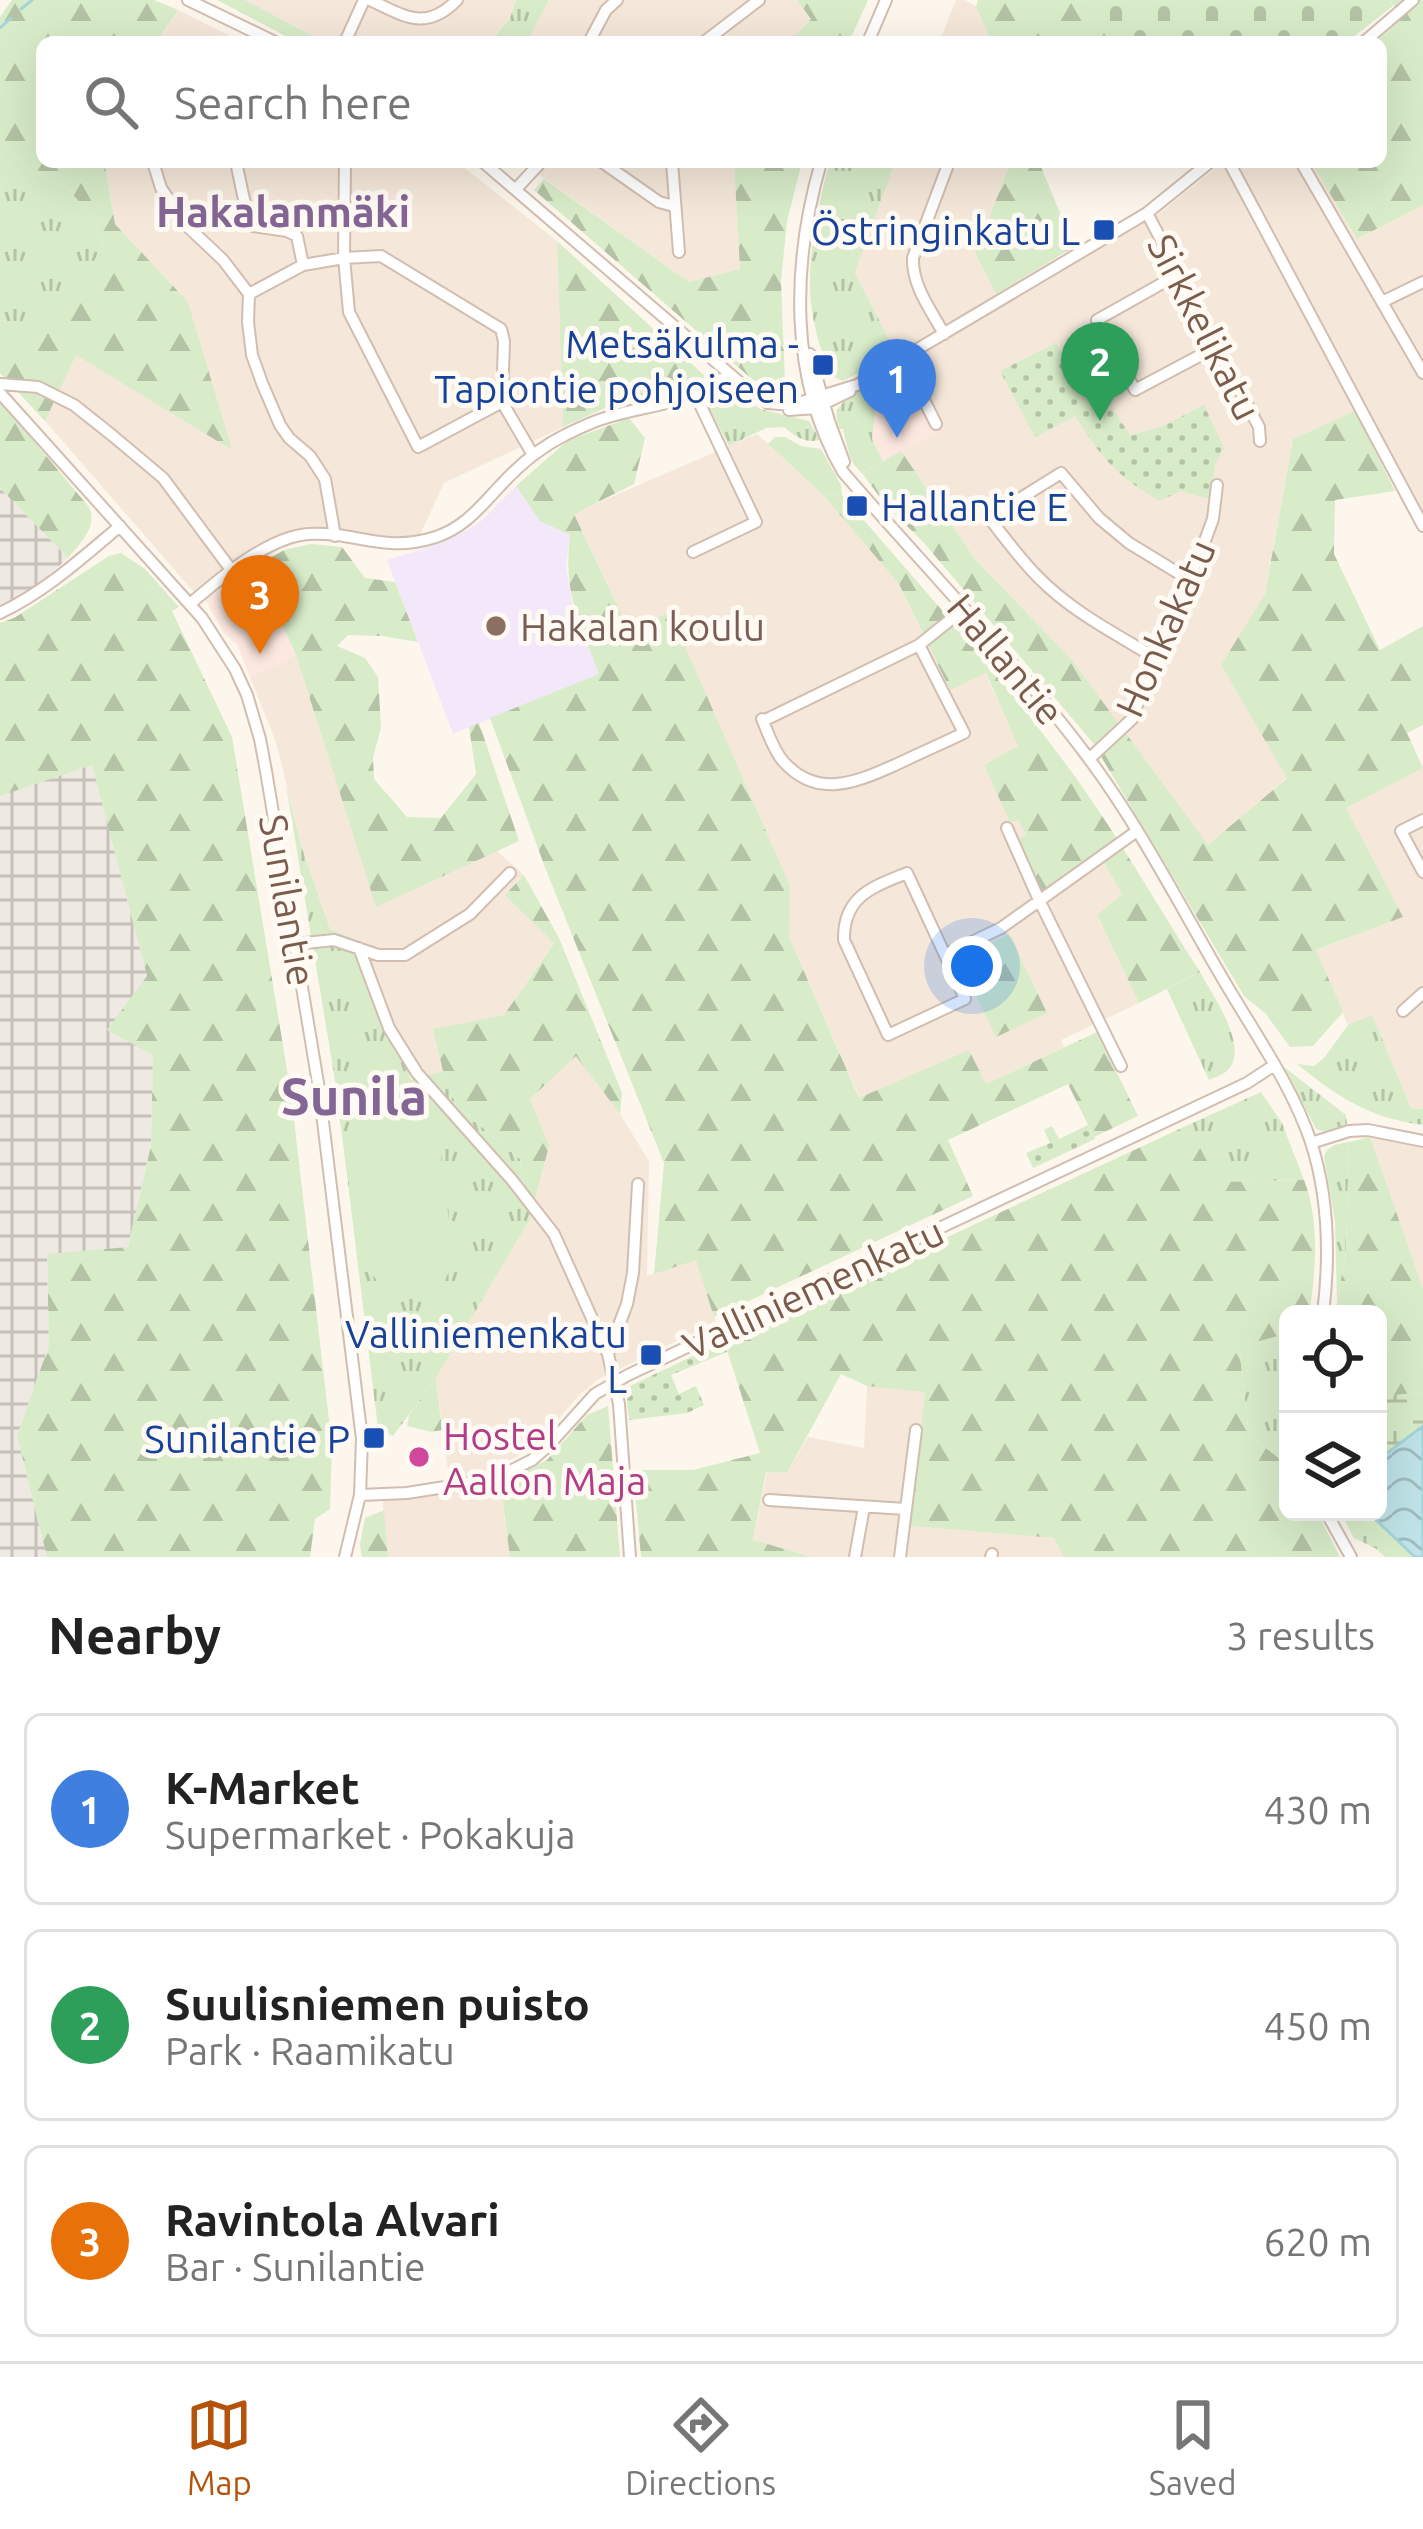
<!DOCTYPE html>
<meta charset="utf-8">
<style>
body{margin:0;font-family:Ubuntu,sans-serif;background:#f6f6f6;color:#222}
.controls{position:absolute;right:36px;bottom:36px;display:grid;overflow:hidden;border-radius:18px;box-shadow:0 12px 48px #0002}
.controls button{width:108px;height:108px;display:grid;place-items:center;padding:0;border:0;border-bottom:3px solid #e0e0e0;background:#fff;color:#222;font:60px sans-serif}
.you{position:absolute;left:972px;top:966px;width:42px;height:42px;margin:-30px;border:9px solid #fff;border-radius:50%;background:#1a73e8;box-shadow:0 0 0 18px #1a73e833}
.badge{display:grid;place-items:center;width:78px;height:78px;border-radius:50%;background:#b45309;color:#fff;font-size:39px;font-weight:700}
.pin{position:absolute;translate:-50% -99px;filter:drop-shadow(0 3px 6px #0008)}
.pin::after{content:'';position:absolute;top:63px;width:42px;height:36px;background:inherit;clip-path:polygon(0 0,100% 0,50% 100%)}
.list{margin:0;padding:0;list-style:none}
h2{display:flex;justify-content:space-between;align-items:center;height:156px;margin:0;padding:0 48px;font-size:51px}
h2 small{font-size:39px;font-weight:400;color:#767676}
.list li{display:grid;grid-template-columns:78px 1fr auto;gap:36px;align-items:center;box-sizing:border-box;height:192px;margin:0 24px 24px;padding:0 24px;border:3px solid #e0e0e0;border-radius:18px}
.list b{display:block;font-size:45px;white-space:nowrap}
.list p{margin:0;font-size:39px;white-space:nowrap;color:#767676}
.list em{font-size:39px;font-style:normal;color:#767676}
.icon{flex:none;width:66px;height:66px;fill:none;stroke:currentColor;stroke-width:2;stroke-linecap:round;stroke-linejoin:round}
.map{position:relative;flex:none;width:1423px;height:1557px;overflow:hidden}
.search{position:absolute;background:#fff;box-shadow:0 12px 48px #0002;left:36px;right:36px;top:36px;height:132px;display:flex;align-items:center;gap:30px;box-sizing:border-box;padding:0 42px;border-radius:18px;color:#767676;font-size:45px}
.sheet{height:804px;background:#fff}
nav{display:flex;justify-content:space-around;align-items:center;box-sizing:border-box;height:168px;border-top:3px solid #e0e0e0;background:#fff;font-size:33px;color:#767676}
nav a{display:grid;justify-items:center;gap:6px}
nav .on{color:#b45309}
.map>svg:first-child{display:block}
</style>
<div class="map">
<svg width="1423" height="1557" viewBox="0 0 1423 1557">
<defs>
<pattern id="industrial-grid" width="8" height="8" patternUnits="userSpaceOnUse" patternTransform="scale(3)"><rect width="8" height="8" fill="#efe9e4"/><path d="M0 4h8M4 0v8" fill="none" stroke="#c7c0bb"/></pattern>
<pattern id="grass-tufts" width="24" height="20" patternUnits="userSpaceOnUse" patternTransform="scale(3)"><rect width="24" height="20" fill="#d8ecc9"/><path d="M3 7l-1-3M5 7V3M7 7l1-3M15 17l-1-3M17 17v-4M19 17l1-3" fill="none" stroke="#b4c2a5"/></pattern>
<pattern id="forest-firs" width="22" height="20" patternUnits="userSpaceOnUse" patternTransform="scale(3)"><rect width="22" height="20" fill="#d8ecc9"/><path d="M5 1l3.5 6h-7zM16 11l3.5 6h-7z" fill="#b4c2a5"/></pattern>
<pattern id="wetland-marsh" width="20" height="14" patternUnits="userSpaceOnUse" patternTransform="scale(3)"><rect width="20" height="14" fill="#d8ecc9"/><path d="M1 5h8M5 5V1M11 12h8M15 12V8" fill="none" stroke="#b4c2a5"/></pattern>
<pattern id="cemetery-stones" width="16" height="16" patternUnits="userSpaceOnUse" patternTransform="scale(3)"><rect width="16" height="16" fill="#d8ecc9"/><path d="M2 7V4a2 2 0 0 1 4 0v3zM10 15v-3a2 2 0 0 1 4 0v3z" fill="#b4c2a5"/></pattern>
<pattern id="park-dots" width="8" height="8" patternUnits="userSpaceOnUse" patternTransform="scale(3)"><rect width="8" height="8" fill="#d8ecc9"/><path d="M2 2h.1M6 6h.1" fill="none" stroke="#b4c2a5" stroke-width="1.8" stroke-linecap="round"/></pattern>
<pattern id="water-waves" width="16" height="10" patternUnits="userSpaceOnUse" patternTransform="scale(3)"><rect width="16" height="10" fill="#bfe3e8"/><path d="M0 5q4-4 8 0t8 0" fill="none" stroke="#a0bbbe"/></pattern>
</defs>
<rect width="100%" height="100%" fill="#fdf6ec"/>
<path fill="#f5e8da" d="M245,0h271l-6,17 -20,25h-166z
M549,0h248l15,19 -23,23h-262z
M956,0h8l12,6 15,36h-52z
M178,10l64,32h-86z
M117,162h340l100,79 6,186 -119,56 -25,54 -37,4 -43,-11 -31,-1 -25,5 -21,10 -68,48 -149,-171 31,-67 154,95 -42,-147 -73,-78 -10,-58z
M521,162h213l7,107 -52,13z
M895,162h116l-36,91 27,53 154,-90 67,-54h88l46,77 66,-34v314l-59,-111 -71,31 -29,158 -43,68 66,112 -79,69 -136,-186 -97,-101 -74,-108 36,-19 -82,-159z
M757,434l65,60 77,90 50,106 36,-17 34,74 -35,18 27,57 7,-3 8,17 -7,4 80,14 23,40 -25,22 42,87 -78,37 3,7 -78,37 -17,-34 -109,49 -71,-162 1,-51 -120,-273 -41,17 -55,-117z
M296,655l80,251 120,-56 28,25 -19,20 49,47 -50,73 -70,14 9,42 -31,10 -46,-137 -36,-15 -28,-81 -26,-106 -26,-65z
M1423,768v341l-12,-1 -39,-92 -24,9 -33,-74 87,-34 -57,-109z
M576,1055l44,59 29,47 -2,115 49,-17 20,63 -117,57 -20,16 -34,40 -20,18 -28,13 13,91h-122l-6,-62 68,-9 -14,-108 94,-159 19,-72 -19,-48z
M1370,1137l53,10v142l-14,-37z
M867,1386l58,5 -15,135 145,12 9,19h-252l-59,-16 14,-69 20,1 21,-36 56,11z"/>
<path fill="#fde8e0" d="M911,381l27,52 -55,28 -11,-22 5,-40z
M246,572l33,46 17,37 -46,22 -13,-32 -13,-12 -19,-34z"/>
<path fill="url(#industrial-grid)" d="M0,488l68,70 -33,29 -35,19z
M92,764l55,212 6,79 -2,90 -23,102 -81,8 2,90 -32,91 30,121h-47v-761z"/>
<path fill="#f3e8fa" d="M516,486l24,35 30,14 -4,30 7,44 27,65 -147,60 -66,-174 36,-11 43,-18 14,-9z"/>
<path fill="url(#grass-tufts)" d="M217,0h28l79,42h-27z
M516,0h33l-22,42h-37l20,-24z
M0,139l30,31 36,16 30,36 8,20 -40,81 -49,1 -15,-4z
M830,162h65l-40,111 41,80 -53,28 -14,-6c-6,-21 -14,-42 -17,-64 -7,-44 5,-106 18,-149z
M898,370l8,14 -29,16 -5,39 11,22 -21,12c-15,-13 -14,-27 -19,-44h-3c-2,-7 -6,-13 -2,-20 6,-13 47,-31 60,-39z
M732,388l28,21 49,12 11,19c-15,4 -25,-4 -36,-13l-18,1 -37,18 -21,-40 8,-10z
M775,437h10l16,9 20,3 20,36 1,10 -20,-1 -54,-50z
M121,553l24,16 34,38 -7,4 -63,-55z
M286,785l16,63 28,81 36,15 45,136 32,-9 13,34 64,54 10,60 -94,159 -43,58 -15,-8 -42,-342z
M1200,972c12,23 51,76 27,99 -5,4 -12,6 -18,9l-42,-91z
M1372,1015l39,93 12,1v16c-54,-7 -85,-28 -126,-61l17,2 10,-8 24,-33z
M1284,1067l62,48 1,9c-8,6 -21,10 -31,5z
M1261,1092l21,31 22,57 -87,2 -29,-57z
M1349,1142l-3,109 -9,51 -2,-81 -11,-64c3,-12 14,-13 25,-15z
M1288,1333v132l-39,-30 -10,-89z"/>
<path fill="url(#forest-firs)" d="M12,0h142l24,10 -22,32h-114v120h75l-12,4 10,58 73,78 44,148 -156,-95 -31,66 -45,-48v-53l15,4 49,-2 40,-80 -8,-20 -30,-36 -36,-16 -30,-31v-122z
M797,0h71l-19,42h-60l22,-23z
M978,0h107l27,42h-121l-15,-36z
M1389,0h34v205l-66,34 -46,-77h70v-120h-5l27,-25z
M734,162h68l-15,59 -6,60 4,101 -3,11 -29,-13 -219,-190 10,-11 145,103 51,-13z
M1011,162h28l35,85 -78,47 -21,-41z
M557,241l148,135 -20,14 -80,18 -42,19z
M0,401l89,106c9,20 -9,36 -21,51l-68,-70z
M1355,411l40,80 -60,9 -1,54 46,96 43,-24v99l-16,8 16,35 -77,40 57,109 -87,33 27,62 -30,34 -23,1 -25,-34 -21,-17 -151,-253 -168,-199 -40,-40 -23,-31 39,-22 74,108 97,101 136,185 79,-67 -66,-113 44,-71 28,-155z
M629,418l16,20 -11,46 -60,30 55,116 41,-18 120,274 -1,51 70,161 110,-48 17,34 111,-52 41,84 -44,21 -26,-53 -120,56 25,56 -259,121 -18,-57 -42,14 10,-111 -118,-293 -56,-152 109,-44c-20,-54 -36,-79 -29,-139l-30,-14 -24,-35 51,-45z
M822,494l20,1c76,88 154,174 223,268 50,67 90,139 135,209l-61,31 -42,-88 25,-21 -23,-40 -58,40 -23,-54 8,-5 -8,-15 -8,2 -26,-57 34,-19 -32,-73 -36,17 -51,-106z
M311,544l31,3 23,31 30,4 23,60 -36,-6 -34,-1 -11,11 28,12 13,19 3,50 -8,31 1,21 33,38 34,1 35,-44 -7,-47 10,-4 40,118 -143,66 -80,-252 -17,-37 -33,-46 38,-22z
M109,556l63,55 60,126 59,357 41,352 -2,63 -15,10 -5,38h-263l-30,-121 32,-91 -2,-91 81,-7 23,-102 2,-90 -46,-25 40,-54 -55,-211 -92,31v-173l14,-5z
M524,875l35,63 63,155 -2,21 -44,-58 -46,43 19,47 -19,73 -10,-60 -64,-54 -13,-34 -10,-42 71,-14 50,-72 -49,-48z
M1009,934l38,79 -51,24 -38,-78z
M1188,1125l30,57 86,-2c16,41 12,91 5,134h-21v19l-49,14 10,88 39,30v47h29l23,45h-276l-10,-19 -144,-12 15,-134 -58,-6 -26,-12 -54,99 -21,-1 -13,68 59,17h-171l-8,-87h60l67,-17 -36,-112z
M1370,1137l53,152v103l-45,5v-83h-43l11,-63 3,-109z
M436,1378l6,52 -10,2 -25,-6 2,-11z
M608,1406l12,151h-110l-10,-75 47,-22 40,-45z
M384,1510l4,47h-26l-2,-13 5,-26z"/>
<path fill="url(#wetland-marsh)" d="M1423,1392v34l-40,30 -5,26v-85z
M1340,1512h33l-1,4 43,41h-30l-10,-9 -21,-10z"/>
<path fill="url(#cemetery-stones)" d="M1085,0h304l4,6 -46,36h-236z"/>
<path fill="url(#park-dots)" d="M1056,343l38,69 19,-3 17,26 31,-8 43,-22 20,43 -9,17 -6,34 -28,-8 -22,10c-44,-27 -57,-42 -84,-85l-40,21 -35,-66z
M1088,1125l7,14 -62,29 -7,-15 24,-10 -6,-13 8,-4 7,13z
M724,1341l3,11 -56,23 8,19 17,-8 8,19 -17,8 -58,7 -3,-27 2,-6z"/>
<path fill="#d8ecc9" d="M395,1113c28,3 36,10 45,37l14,112 -10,20 -12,11 -20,6 -17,-2 -15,-12 -10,-14c-3,-29 -23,-121 -8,-142 8,-13 20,-14 33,-16z"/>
<path fill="url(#water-waves)" stroke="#a5d3da" stroke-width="3" d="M1423,1426v131h-8l-43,-41 1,-4h5v-30l5,-26z"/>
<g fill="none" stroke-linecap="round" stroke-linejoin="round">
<path stroke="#a5d3da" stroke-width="3" d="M21,9l11,-9
M0,28l11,-10"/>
<g stroke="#d1beb0" stroke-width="14">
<path id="minor" d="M188,0l87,42
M370,0c34,16 56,32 87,0
M345,42l19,-42
M589,42l17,-32 11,-10
M704,42l55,-42
M868,42l18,-42
M1364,42l49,-42
M153,162l8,26 26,38 36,34 26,34 -1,28 4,33 10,28 18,42 9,13 21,18 15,23 10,57
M236,162l13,61 4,3 34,5 10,5 6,29
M345,162l-1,96 5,54 69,135 84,-45
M483,162l269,231 16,10 24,2 65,-20 290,-172 63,-51
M602,162l57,40 15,4
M672,162l7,90
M821,162c-29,101 -33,216 22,310 81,94 169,184 244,284 51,68 90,144 133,218 31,54 71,109 91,168 18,56 19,115 12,172
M1229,162l194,364
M1301,162l122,211
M516,189l25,-27
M1147,213l112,214 1,14
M1177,275l-80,45 38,70 81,-43
M249,294l54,-29 41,-7 37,-2 120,73 3,12 -2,61
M1382,302l41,-20
M944,334c-13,-24 -32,-48 -31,-76l36,-96
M810,354l19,67 15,41
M903,358l33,66
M0,384l38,3 36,18 39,31 50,42 69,93
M0,393l202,225 33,51 12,26 13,44 6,32 53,318 43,350 -2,56 -15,62
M502,402l31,53
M789,410l26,-2 35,-17
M693,552l63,-30 -60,-126
M190,604c29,-25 78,-67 118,-70 49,-3 74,20 128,3 29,-10 44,-30 64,-51 18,-20 41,-39 65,-51 14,-7 29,-14 43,-18 42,-13 86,-13 120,-43
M0,613c46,-22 82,-55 120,-87
M1154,657c-40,-24 -83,-46 -116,-80 -18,-18 -33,-39 -49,-59l72,-45 38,45 30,25 59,36
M762,719c6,13 11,31 21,42 33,38 72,22 112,4 23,-11 46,-21 69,-32l-45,-88
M763,721l156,-76 45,-36
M1089,759l43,-40 22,-62 49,-111 10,-27 4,-34
M1423,820l-22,11 22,41
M1007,828l32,72 82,166
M295,944l39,-4 44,15h27l65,-41 40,-41
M359,948l30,80 28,45 95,107 42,54 54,120 11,50 11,153
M945,955l-38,-82c-34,14 -64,23 -63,67l44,95 77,-36 -20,-44 56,-27 136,-97
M1403,1011l20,-18
M1311,1143l38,-12 19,-1 55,11
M608,1354l19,-50 6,-31 5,-89
M360,1495l47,-2 82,-13 15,-6 28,-14 16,-14 47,-52 33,-19 619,-292 26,-17
M769,1500l136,9
M1326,1512l25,45
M855,1557l9,-50
M900,1557l16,-127
M991,1557l1,-3"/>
</g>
<use href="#minor" stroke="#fff" stroke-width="10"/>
</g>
<g fill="#1a4fb4" stroke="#fffaf3" stroke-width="4.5">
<rect x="1092" y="218" width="24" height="24" rx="6"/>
<rect x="811" y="353" width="24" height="24" rx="6"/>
<rect x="845" y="494" width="24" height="24" rx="6"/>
<rect x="639" y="1343" width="24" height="24" rx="6"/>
<rect x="362" y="1426" width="24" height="24" rx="6"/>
</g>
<circle fill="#8d6e63" stroke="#fffaf3" stroke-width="4.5" cx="496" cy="626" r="12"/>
<circle fill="#d1479c" stroke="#fffaf3" stroke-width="4.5" cx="419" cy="1457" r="12"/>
<g text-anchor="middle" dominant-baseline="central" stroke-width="10" stroke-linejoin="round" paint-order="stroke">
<g font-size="39" fill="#164399" stroke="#fffaf3" text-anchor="end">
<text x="1080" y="230">Östringinkatu L</text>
<text x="799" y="343">Metsäkulma -<tspan x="799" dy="45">Tapiontie pohjoiseen</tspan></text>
<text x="881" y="506" text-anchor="start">Hallantie E</text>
<text x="627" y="1333">Valliniemenkatu<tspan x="627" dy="45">L</tspan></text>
<text x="350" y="1438">Sunilantie P</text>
</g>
<g font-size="39" fill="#7a5c4d" stroke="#fffaf3">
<text transform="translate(1205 327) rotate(63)">Sirkkelikatu</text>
<text transform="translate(1165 628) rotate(-66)">Honkakatu</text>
<text transform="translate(1006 659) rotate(50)">Hallantie</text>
<text transform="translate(288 900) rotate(80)">Sunilantie</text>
<text transform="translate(813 1288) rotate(-25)">Valliniemenkatu</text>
</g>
<g font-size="39" fill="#785e54" stroke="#fffaf3" text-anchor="start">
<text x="520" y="626">Hakalan koulu</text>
</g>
<g font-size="39" fill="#b23c85" stroke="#fffaf3" text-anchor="start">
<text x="443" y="1435">Hostel<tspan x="443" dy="45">Aallon Maja</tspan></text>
</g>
<g font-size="42" font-weight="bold" fill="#846695" stroke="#fffaf3">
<text x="283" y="211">Hakalanmäki</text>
</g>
<g font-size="51" font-weight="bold" fill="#846695" stroke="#fffaf3">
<text x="354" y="1096">Sunila</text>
</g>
</g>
</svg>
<div class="controls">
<button><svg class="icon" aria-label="locate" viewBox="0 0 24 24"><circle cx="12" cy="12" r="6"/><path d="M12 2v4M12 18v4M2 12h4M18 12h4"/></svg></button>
<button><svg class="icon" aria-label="layers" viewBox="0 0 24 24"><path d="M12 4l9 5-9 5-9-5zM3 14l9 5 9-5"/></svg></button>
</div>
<div class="you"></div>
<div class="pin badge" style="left:897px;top:438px;background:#3f7fe0">1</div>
<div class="pin badge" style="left:1100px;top:421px;background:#2e9e5b">2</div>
<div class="pin badge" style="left:260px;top:654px;background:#e8710a">3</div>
<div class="search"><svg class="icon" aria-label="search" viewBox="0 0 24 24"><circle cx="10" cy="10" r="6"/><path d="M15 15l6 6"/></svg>Search here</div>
</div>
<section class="sheet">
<h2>Nearby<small>3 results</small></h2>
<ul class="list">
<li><span class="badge" style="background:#3f7fe0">1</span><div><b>K-Market</b><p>Supermarket · Pokakuja</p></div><em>430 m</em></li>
<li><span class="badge" style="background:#2e9e5b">2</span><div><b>Suulisniemen puisto</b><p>Park · Raamikatu</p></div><em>450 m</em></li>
<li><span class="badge" style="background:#e8710a">3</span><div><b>Ravintola Alvari</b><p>Bar · Sunilantie</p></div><em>620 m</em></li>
</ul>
</section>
<nav>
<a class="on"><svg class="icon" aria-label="map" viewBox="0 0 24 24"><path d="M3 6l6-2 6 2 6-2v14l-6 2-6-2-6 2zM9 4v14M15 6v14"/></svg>Map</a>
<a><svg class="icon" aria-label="directions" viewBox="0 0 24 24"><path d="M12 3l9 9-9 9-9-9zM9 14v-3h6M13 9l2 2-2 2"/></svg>Directions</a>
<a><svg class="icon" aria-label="saved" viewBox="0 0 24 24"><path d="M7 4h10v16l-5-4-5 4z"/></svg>Saved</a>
</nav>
